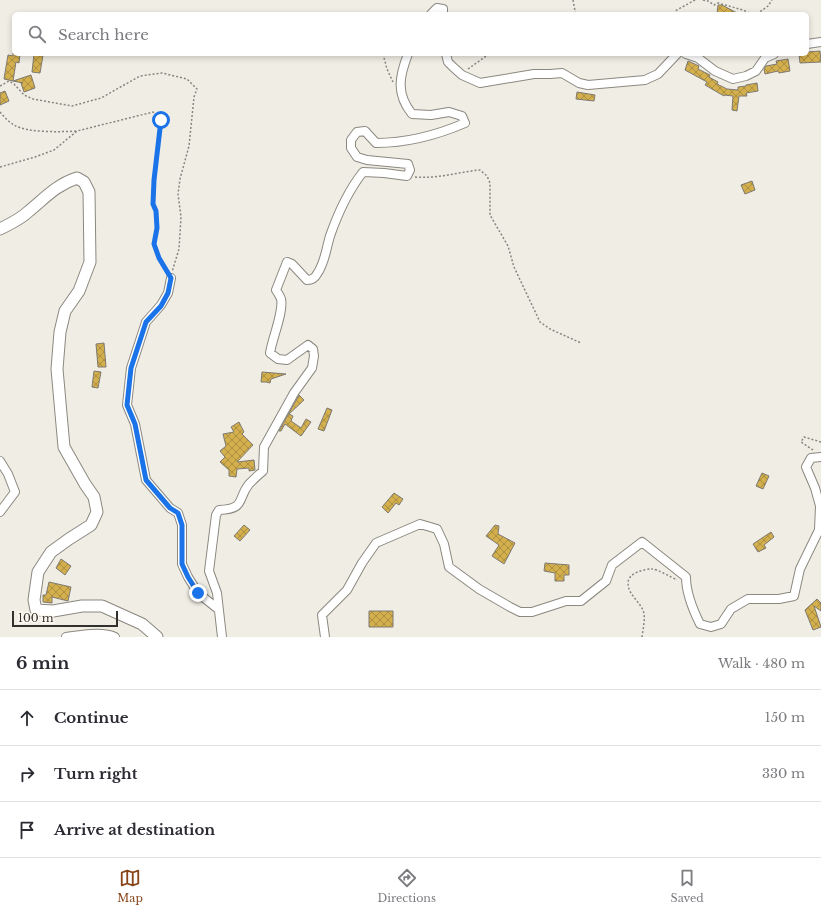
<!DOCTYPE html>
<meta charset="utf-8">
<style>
body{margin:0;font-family:"Libre Baskerville",serif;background:#f7f7f7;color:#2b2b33}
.scale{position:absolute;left:12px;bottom:10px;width:106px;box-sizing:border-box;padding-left:4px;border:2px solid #31302d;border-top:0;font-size:11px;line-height:14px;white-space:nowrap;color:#31302d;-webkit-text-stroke:3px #fefaf1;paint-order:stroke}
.stop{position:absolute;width:12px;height:12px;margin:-9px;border:3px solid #1a73e8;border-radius:50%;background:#fff}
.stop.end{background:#1a73e8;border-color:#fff;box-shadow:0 1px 4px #0008}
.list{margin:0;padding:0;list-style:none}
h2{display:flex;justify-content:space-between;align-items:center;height:52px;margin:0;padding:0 16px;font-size:17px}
h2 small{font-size:13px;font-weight:400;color:#7c7c81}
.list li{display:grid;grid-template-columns:26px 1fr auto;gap:12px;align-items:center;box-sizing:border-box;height:56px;padding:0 16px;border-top:1px solid #e1e1e2}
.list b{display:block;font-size:15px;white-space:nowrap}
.list em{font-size:13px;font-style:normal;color:#7c7c81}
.icon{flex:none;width:22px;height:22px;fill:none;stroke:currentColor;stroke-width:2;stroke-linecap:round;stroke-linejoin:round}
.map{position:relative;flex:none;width:821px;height:637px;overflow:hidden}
.search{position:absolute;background:#fff;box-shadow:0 2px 6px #0003;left:12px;right:12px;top:12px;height:44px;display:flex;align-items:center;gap:10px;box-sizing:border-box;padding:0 14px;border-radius:6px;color:#7c7c81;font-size:15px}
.sheet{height:220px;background:#fff}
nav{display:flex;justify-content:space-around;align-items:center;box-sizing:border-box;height:56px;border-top:1px solid #e1e1e2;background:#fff;font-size:11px;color:#7c7c81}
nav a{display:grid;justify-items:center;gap:2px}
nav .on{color:#874417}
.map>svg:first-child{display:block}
</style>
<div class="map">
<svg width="821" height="637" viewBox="0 0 821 637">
<defs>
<pattern id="building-cross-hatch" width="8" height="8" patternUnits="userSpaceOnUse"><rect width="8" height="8" fill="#d4af4d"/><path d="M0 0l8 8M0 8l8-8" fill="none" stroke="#ad8f40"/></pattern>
</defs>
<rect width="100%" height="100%" fill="#f0ede4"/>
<path fill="url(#building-cross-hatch)" stroke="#7e7a73" d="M718,5h4l17,9h-22z
M820,51l1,11 -21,1 -1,-9h8v-2z
M13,53l7,1 -1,9 -3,-1 -3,19 -9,-2 4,-24 5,1z
M34,54l9,1 -3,18 -8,-1z
M788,59l2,12 -11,2 -1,-2 -13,3 -1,-5 2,-3 11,-2 -1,-3z
M688,61l11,5 -1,3 12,6 -1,2 9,5 -1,2 10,5 11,1v-3l8,-1v-1l11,-2 1,8 -12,2 1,3h-8l-2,15 -5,-1 1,-14 -9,-1v1l-19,-11 2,-3 -22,-12z
M31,75l4,13 -11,4 -3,-9h2l-10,-2z
M5,91l4,10 -9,4v-12z
M577,92l18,3 -1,6 -18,-2z
M752,181l3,9 -10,4 -4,-9z
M104,343l2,24h-8l-2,-23z
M94,371l7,1 -3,16 -6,-1z
M262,372l24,2 -15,5 -1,4 -4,-1h-5z
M299,395l5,5 -15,14 4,2 -2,5 10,7 5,-9 5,3 -10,14 -16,-12 -4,7h-2z
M327,408l5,2 -8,21 -6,-2z
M239,422l5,10 -2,2 11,11 -16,17 17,-2 1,10 -6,1v-3l-12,1 -1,8 -7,-1v-6l-9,-8 5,-5 -5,-6 6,-5 -3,-12 11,-2 -3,-5z
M762,473l7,3 -6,13 -7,-3z
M394,493l9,6 -4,6 -3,-2 -8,10 -6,-6z
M244,525l6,5 -10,11 -6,-5z
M495,525l4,1 -1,8 17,9 -11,21 -12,-8 7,-11 -13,-9z
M771,532l3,5 -10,8 2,3 -8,4 -5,-8z
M61,559l10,7 -6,9 -9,-7z
M545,563l24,2v10h-5v6h-9v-8l-11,-2z
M49,582l22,5 -3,14 -16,-4v6l-9,-1v-7h3z
M817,599l4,4v8l-7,-5 7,21 -8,3 -8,-20z
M369,611h24v16h-24z"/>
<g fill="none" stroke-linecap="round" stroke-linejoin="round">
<g stroke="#8b8880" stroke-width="10">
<path id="minor" d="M431,14l6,-6 6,1v5
M807,44l14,-2
M446,54l2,8 5,5 9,8 18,8 54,-9h16l12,-1 17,10 9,2 57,-5 13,-6 19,-20
M686,54l12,4 17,13 18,8 13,-3 10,-5 9,-13 9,-4
M171,278l-3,15 -7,12 -15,17 -15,46 -4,37 8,19 11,56 24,28 8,5 4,12v39l6,13 10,16 20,16
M0,461l8,13 7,18 -15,20
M66,637c13,-2 37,-6 49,0
M222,637l-5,-44 -8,-22 7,-56 3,-5c27,-1 18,-11 30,-26 4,-4 9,-9 14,-13l1,-24 30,-54 18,-25 2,-12 -1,-7 -5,-4 -21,15 -9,-1 -8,-6c2,-14 14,-42 11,-54 -1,-3 -3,-6 -5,-9l11,-28 5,2 15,16c4,0 8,-2 10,-6 8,-11 9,-25 13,-38 8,-23 18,-45 33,-64l21,1 23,3 3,-6 -2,-6 -41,-4 -10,-3 -6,-9v-8l6,-8 8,-1 11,12c30,0 61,-8 89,-20l-3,-7 -13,-4 -18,3 -19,-1c-16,-20 -13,-37 -4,-60
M325,637l-3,-22 25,-25 15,-27 14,-20 44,-19 17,5 7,15 5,23 30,22 31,18 10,5h12l34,-11h15l25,-20 6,-16 30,-23 44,35c0,16 7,33 14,47l11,3 10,-3 10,-15 17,-10h31l15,-3 6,-27 19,-39 1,-24 -5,-18 -9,-21 5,-9 10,-1"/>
</g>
<g stroke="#8b8880" stroke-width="13">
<path id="secondary" d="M0,229c10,-5 21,-10 29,-18 17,-14 27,-26 48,-33l7,4 5,10 1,70 -11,29 -14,20 -5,21 -3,37 7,78 21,37 9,13 3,15 -6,13 -22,14 -18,13 -13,20 -4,28 2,10 17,1 29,-5h20l40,18 15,13"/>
</g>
<path stroke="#878580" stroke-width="1.5" stroke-dasharray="2 2" stroke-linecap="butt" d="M573,0l2,11 1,3
M703,0l5,1 6,4 4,-2 25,7 9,4
M674,14l1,-3 20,-11
M757,14l11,-8 4,-6
M383,54l4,15 6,13
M468,69l21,-15
M0,86l9,-5 5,3 10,11 9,4 39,7 29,-8 39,-22 22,-3 25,6 10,10 -3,8 -5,49 -9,33 -2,15 3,23 -2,32 -7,23
M0,112c4,5 9,10 14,13 13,8 48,7 63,6
M0,167l35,-10 19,-7 23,-19 76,-19 8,8 -7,59 -1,25 2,7 2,17 -3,16 5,14 8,14
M415,177c23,2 43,-5 65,-7l7,6 3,7v32l18,31 6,21 26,55 10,7 31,14
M813,450l-12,-8 3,-5 17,5
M642,637c1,-9 4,-19 1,-27 -5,-10 -15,-16 -15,-27 0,-10 16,-14 24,-14 5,0 19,8 25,11"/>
<use href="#minor" stroke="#fff" stroke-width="8"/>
<use href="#secondary" stroke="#fff" stroke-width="11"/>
</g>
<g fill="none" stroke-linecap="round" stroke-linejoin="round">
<path stroke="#1a73e8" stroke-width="5" d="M161,120l-7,60 -1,24 3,7 1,17 -3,16 5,14 12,20 -3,15 -7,13 -15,16 -15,46 -4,37 8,19 11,56 24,28 8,5 4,12v39l6,13 10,16"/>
</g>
</svg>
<div class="scale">100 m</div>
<div class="stop" style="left:161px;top:120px"></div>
<div class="stop end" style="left:198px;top:593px"></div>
<div class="search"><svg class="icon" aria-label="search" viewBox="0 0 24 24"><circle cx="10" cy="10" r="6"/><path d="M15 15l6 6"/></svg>Search here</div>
</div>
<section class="sheet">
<h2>6 min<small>Walk · 480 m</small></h2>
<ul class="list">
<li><svg class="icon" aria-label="ahead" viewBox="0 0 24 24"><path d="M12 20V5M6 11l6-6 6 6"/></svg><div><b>Continue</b></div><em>150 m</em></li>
<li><svg class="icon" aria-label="right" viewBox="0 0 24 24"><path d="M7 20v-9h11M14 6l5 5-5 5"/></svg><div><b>Turn right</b></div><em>330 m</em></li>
<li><svg class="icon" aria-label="arrive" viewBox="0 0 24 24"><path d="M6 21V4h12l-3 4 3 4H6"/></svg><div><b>Arrive at destination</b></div></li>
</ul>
</section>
<nav>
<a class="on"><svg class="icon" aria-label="map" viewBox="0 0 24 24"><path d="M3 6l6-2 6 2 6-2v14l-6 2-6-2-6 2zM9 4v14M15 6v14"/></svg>Map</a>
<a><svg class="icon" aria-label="directions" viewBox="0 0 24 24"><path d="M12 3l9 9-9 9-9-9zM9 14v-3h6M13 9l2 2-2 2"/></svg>Directions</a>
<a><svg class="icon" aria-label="saved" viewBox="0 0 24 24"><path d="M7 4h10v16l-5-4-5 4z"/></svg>Saved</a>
</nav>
